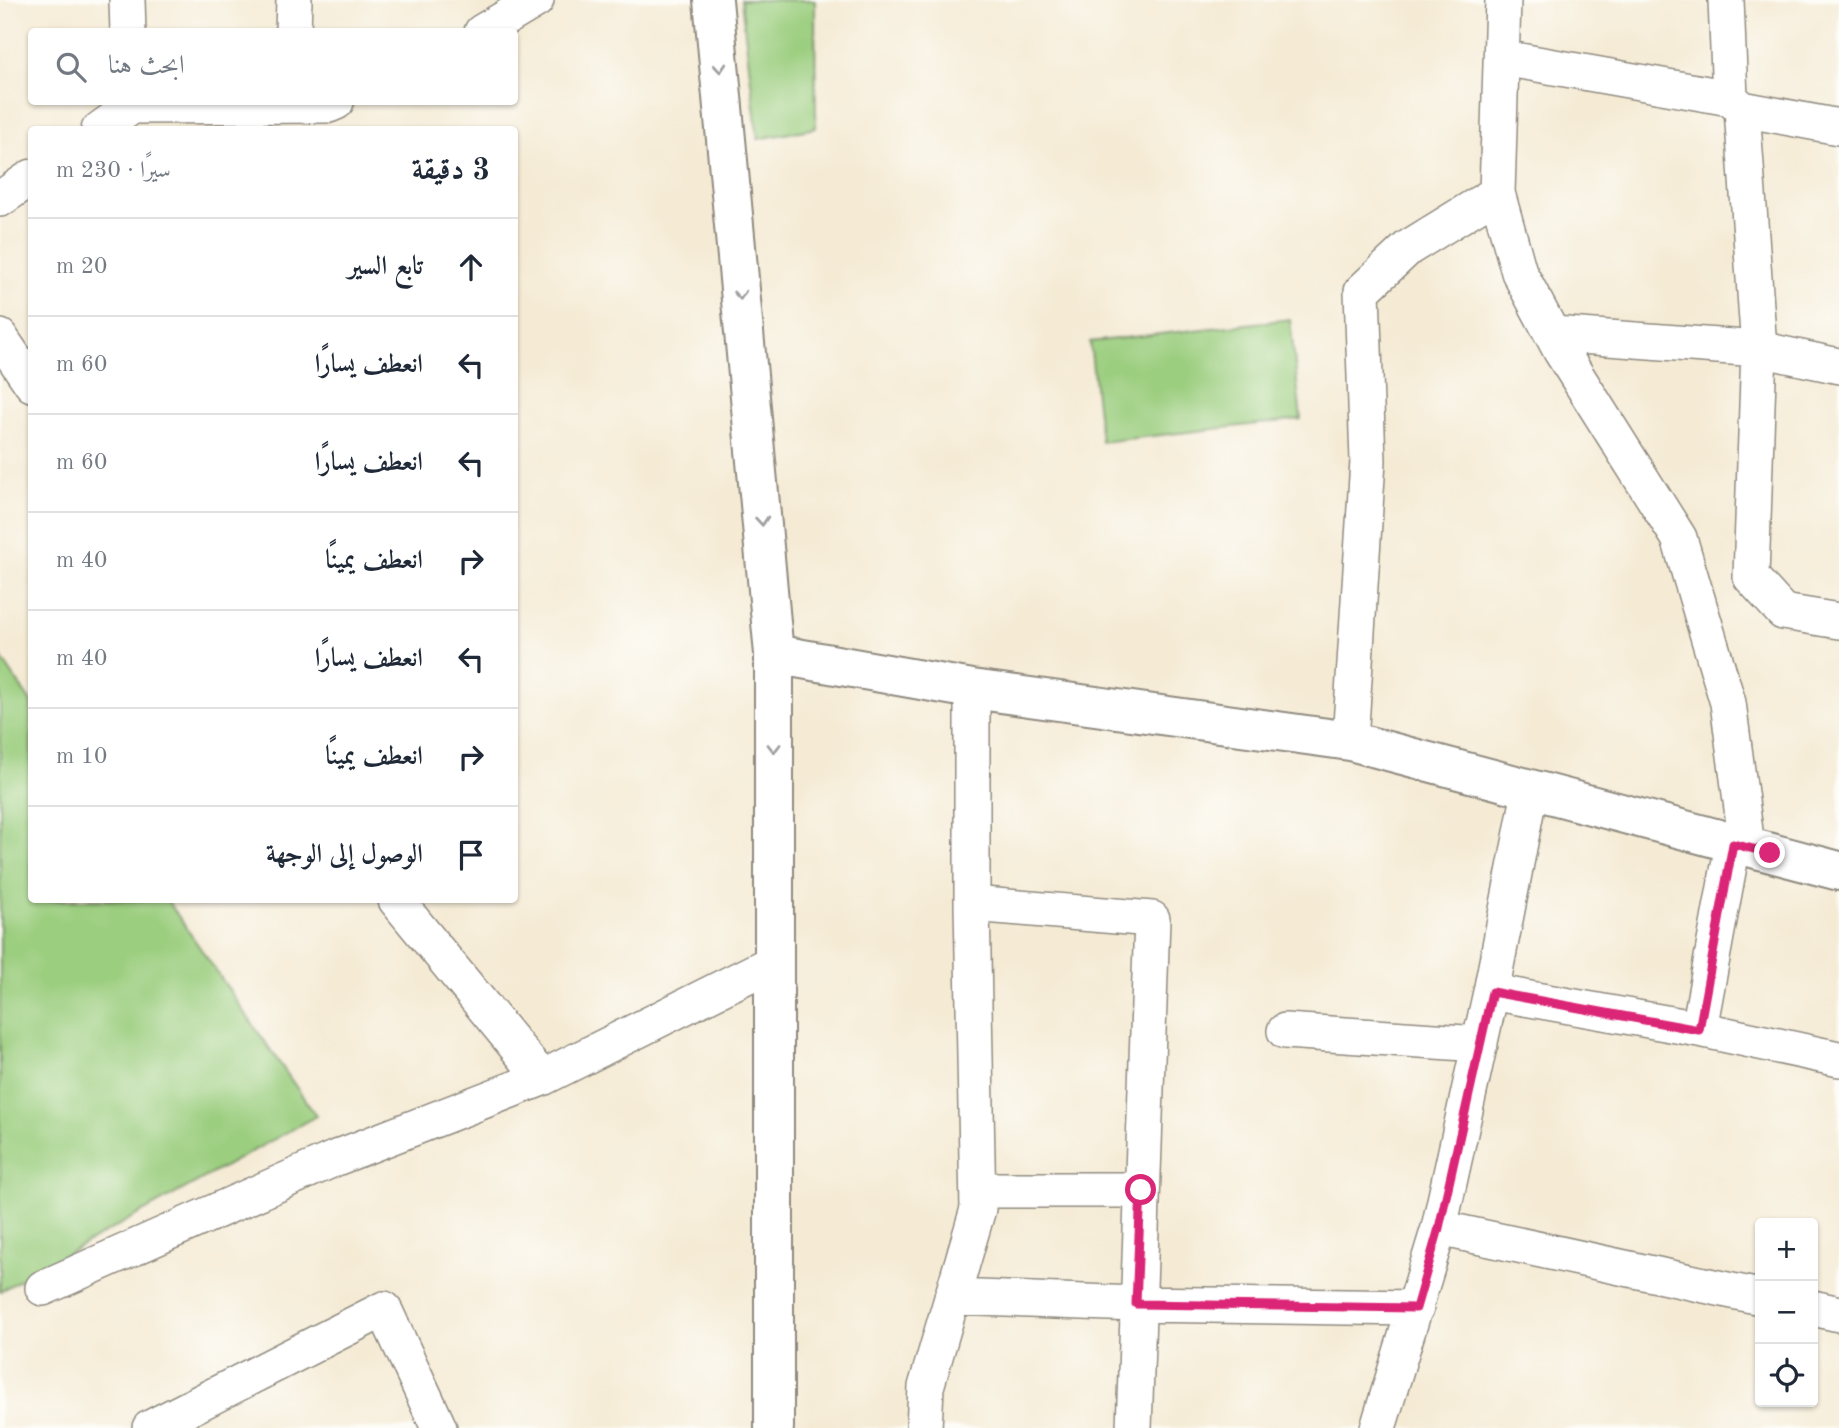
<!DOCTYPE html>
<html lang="ar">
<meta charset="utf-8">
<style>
body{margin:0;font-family:"Old Standard TT",Amiri,serif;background:#f6f6f7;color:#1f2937;direction:rtl}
.controls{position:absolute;right:21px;bottom:21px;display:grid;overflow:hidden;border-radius:7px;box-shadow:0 2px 5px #0004}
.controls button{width:63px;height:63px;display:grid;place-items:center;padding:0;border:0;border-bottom:2px solid #e0e1e3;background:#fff;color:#1f2937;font:35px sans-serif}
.stop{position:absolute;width:21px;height:21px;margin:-16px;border:5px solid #db2777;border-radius:50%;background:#fff}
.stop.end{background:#db2777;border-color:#fff;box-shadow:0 2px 7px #0008}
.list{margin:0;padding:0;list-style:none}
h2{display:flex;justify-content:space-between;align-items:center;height:91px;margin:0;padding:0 28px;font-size:30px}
h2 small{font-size:23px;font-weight:400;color:#747a83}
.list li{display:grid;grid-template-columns:46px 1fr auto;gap:21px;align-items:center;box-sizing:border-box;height:98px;padding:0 28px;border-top:2px solid #e0e1e3}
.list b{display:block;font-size:26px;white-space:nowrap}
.list em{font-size:23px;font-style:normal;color:#747a83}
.icon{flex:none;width:38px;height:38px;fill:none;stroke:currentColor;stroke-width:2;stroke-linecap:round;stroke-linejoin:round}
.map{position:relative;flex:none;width:1839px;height:1428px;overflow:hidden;direction:ltr}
.search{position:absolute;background:#fff;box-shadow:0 2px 5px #0004;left:28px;top:28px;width:490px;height:77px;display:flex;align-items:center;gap:18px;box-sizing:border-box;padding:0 24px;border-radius:7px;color:#747a83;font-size:26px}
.panel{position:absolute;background:#fff;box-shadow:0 2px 5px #0004;left:28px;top:126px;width:490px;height:777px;border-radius:7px;direction:rtl}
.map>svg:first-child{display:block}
</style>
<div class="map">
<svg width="1839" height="1428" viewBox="0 0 1839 1428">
<rect width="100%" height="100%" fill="#fdfcf7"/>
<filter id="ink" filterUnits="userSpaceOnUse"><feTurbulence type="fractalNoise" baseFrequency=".0143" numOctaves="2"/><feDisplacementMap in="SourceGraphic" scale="14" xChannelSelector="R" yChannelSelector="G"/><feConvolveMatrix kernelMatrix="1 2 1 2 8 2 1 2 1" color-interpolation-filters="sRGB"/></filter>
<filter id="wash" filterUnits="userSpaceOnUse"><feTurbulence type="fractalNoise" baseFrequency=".00686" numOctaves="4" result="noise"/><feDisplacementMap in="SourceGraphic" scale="28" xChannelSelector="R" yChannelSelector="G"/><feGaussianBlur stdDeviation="1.57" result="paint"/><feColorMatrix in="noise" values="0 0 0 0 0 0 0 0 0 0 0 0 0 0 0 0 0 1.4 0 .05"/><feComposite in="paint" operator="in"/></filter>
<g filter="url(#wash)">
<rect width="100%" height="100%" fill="#f5ebd5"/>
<path fill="#9bce7f" stroke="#637c55" stroke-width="2" d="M741,0h74l1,128 -58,11z
M1290,319l11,100 -200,23 -11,-100z
M0,656l31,46 1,198h135l149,216 -316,175z"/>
</g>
<g filter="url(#ink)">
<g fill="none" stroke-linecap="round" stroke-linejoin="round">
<g stroke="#908b80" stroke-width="38">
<path id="minor" d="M127,0l1,32
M1503,0l-6,193 22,79 42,79 118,187 49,165 19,143
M1726,0l4,98
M293,32l1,-32
M482,32l54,-32
M1503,58l227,40 12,11 97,18
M1742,109l17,240 -8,228 32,35 56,9
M99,130l33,-24 197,-1 7,-3
M0,199l32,-22
M1553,334l206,15 80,17
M0,337l32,47
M1350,741l18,-280 -6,-170 46,-43 89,-55
M396,900l146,178
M972,904l180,15 -18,509
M1491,992l208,37 140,30
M1699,1029l34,-185
M1285,1031l195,13
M978,1190h163
M1439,1228l321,69
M43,1288l293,-130 206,-80 232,-116
M952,1297l184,7 280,4
M1813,1308l26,6
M150,1428l234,-119 55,119
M924,1428l2,-41 52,-178 -6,-305v-215
M1378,1428l61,-200 52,-236 39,-201"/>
</g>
<g stroke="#908b80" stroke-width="42">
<path id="tertiary" d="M713,0l61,654v774
M774,654l198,35 378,52 489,130"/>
</g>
<use href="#minor" stroke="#fff" stroke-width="35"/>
<use href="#tertiary" stroke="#fff" stroke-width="38"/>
</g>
<defs><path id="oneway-chevron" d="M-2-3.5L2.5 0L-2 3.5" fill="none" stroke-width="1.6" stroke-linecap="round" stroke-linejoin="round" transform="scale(1.75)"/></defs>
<g stroke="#a0a0a0">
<use href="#oneway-chevron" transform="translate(720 68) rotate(85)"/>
<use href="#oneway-chevron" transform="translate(740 295) rotate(85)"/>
<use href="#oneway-chevron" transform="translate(762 521) rotate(85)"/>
<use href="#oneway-chevron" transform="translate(774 748) rotate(90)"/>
</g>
</g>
<g fill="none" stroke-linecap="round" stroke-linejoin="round" filter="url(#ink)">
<path stroke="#db2777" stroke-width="9" d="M1141,1190l-5,114 280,4 23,-80 53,-236 207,38 34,-186 37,9"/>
</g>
</svg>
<div class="controls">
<button>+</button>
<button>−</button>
<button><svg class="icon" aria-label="locate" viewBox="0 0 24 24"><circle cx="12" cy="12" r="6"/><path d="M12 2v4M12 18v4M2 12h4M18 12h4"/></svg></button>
</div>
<div class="stop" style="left:1141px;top:1190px"></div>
<div class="stop end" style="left:1770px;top:853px"></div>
<div class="search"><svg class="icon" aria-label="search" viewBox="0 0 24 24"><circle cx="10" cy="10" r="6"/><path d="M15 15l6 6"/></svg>ابحث هنا</div>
<section class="panel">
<h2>3 دقيقة<small>سيرًا · 230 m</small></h2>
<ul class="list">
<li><svg class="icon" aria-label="ahead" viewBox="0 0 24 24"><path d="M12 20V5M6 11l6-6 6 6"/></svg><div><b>تابع السير</b></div><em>20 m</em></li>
<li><svg class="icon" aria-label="left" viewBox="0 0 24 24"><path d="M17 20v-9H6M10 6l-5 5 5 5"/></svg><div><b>انعطف يسارًا</b></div><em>60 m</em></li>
<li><svg class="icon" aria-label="left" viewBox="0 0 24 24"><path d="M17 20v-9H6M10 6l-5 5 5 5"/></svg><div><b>انعطف يسارًا</b></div><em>60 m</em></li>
<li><svg class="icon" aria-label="right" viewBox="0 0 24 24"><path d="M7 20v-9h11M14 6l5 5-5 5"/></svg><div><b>انعطف يمينًا</b></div><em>40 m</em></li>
<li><svg class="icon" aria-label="left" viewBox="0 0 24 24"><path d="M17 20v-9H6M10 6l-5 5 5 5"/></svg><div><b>انعطف يسارًا</b></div><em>40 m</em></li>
<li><svg class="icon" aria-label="right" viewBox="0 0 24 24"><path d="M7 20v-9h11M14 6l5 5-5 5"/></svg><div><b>انعطف يمينًا</b></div><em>10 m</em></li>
<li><svg class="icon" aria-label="arrive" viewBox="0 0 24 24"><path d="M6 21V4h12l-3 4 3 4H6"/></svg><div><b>الوصول إلى الوجهة</b></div></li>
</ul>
</section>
</div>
